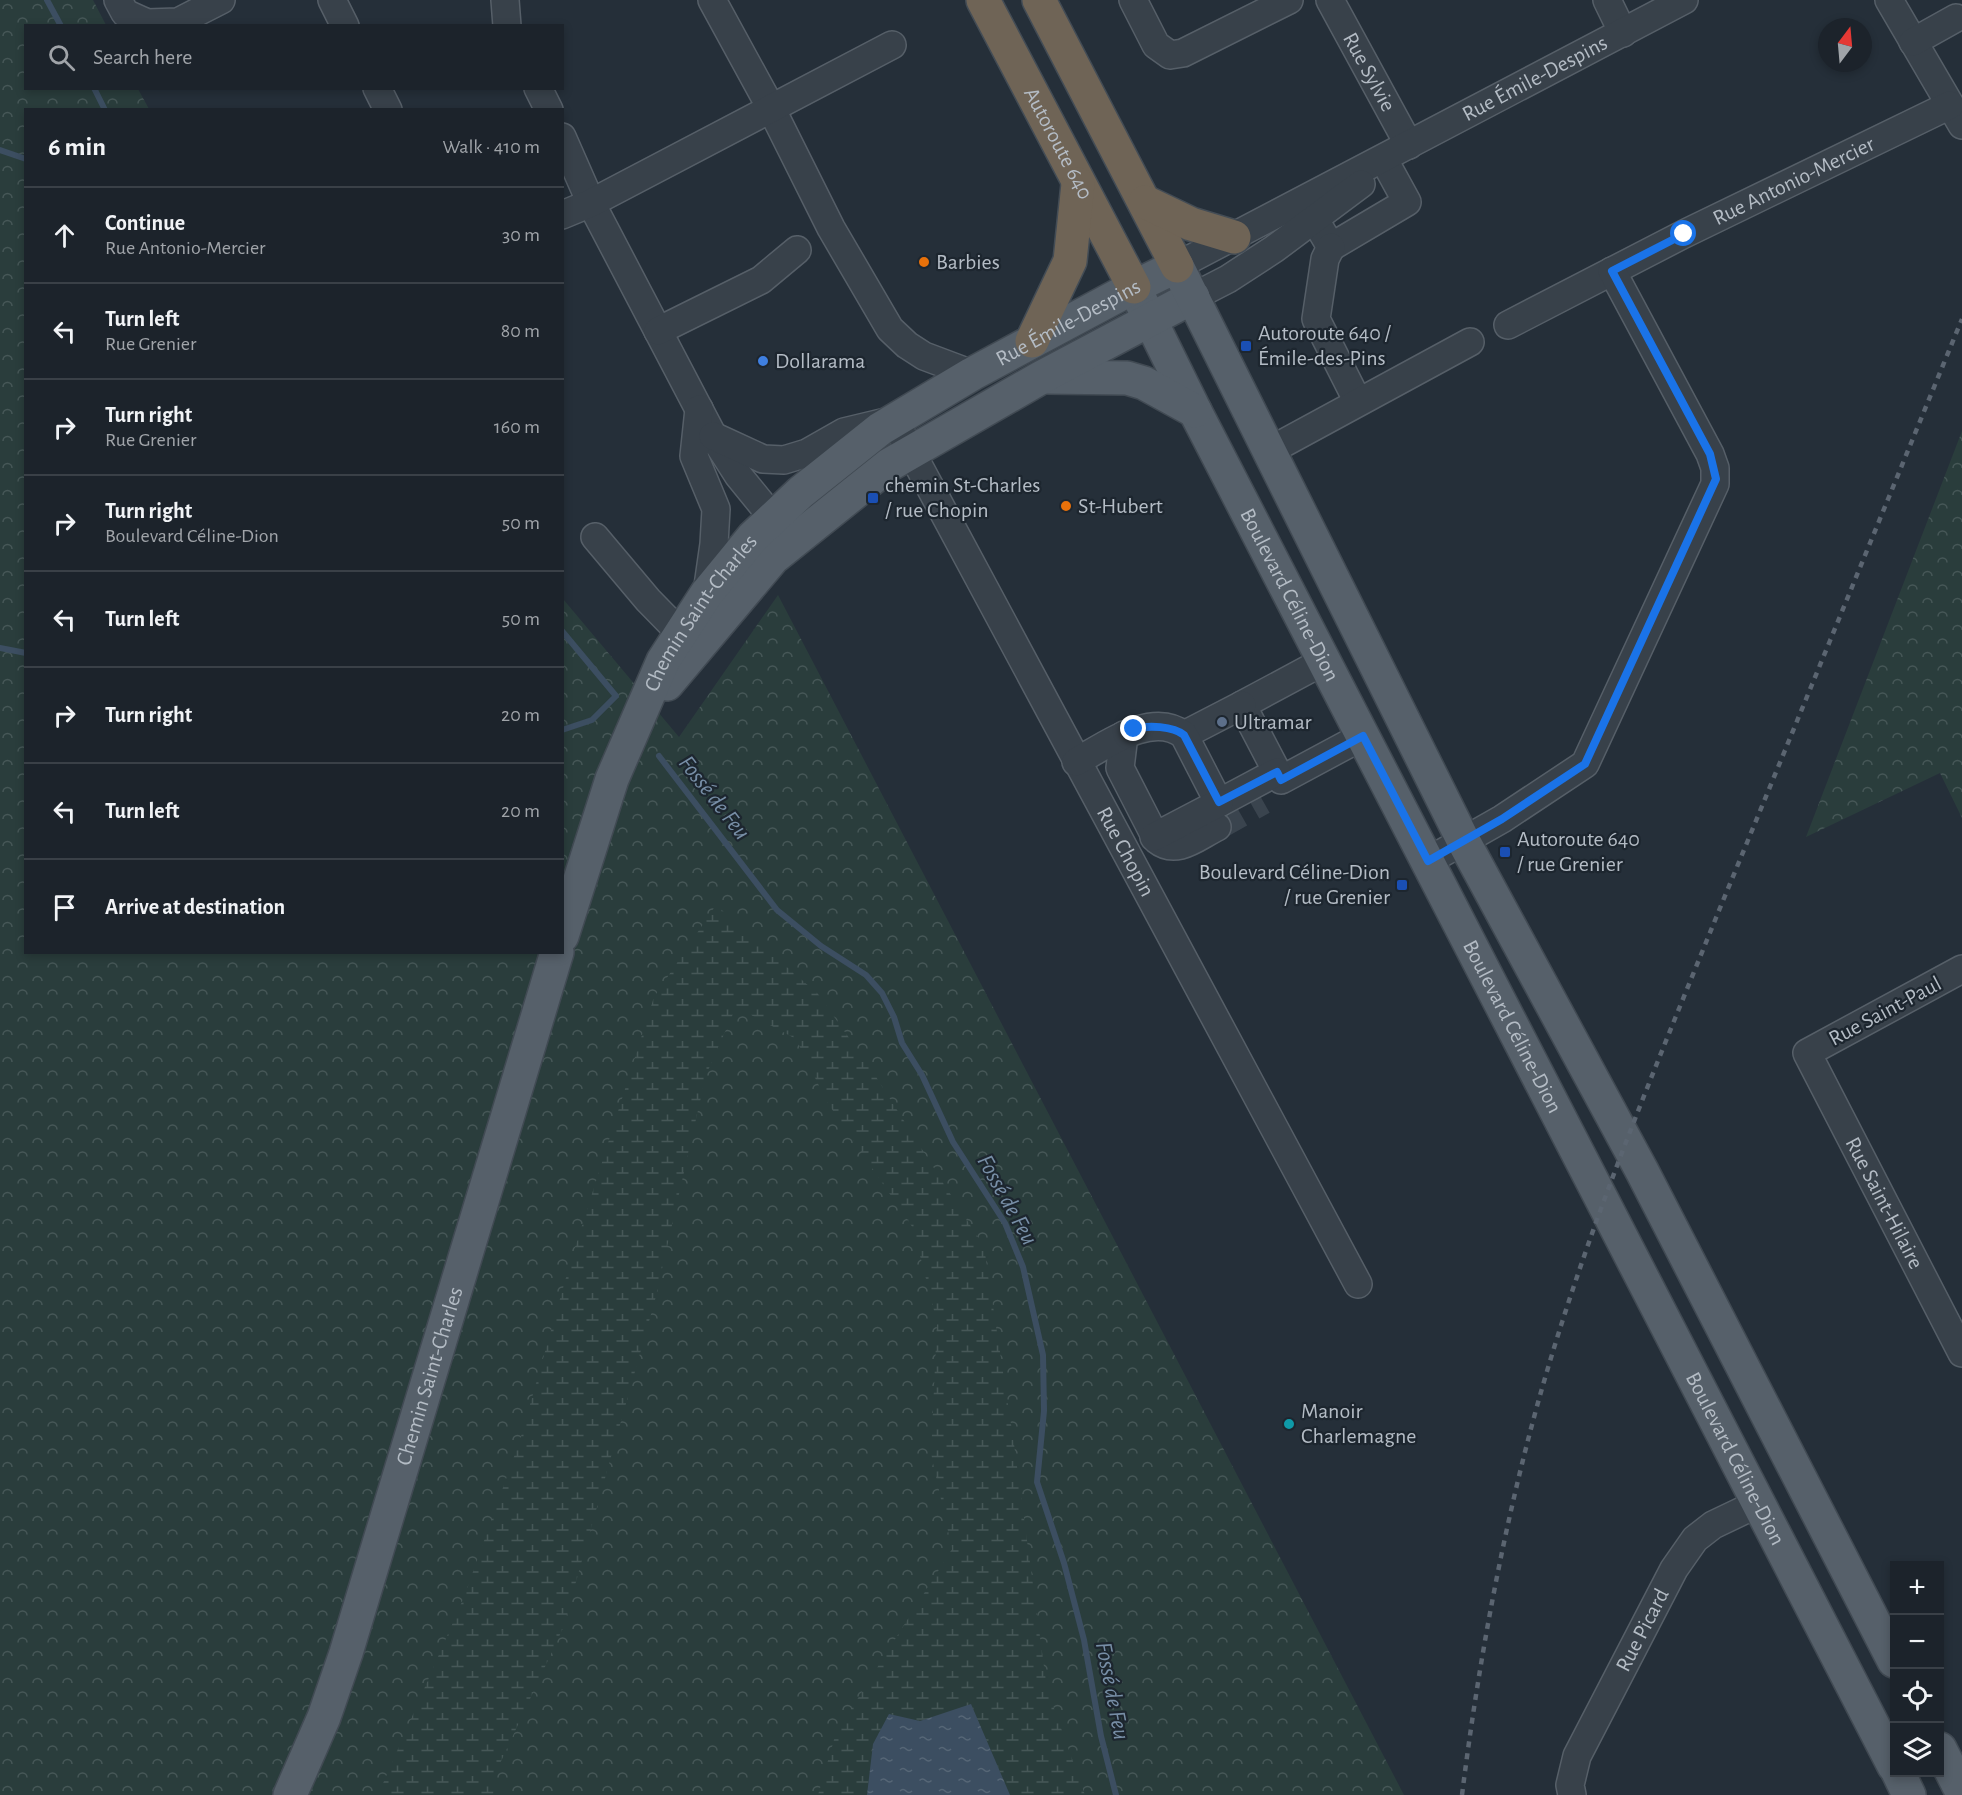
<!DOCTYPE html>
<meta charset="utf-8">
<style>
body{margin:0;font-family:"Alegreya Sans",sans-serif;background:#292f37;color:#f1f3f6}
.controls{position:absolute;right:18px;bottom:18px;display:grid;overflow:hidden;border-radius:0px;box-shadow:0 3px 9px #0003}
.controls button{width:54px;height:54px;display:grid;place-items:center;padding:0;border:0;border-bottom:2px solid #3a4047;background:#1c232b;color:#f1f3f6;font:30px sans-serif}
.compass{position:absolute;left:1818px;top:18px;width:54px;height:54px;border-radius:50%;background:#1c232b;box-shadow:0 3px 9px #0003;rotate:16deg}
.stop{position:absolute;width:18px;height:18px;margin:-14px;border:4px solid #1a73e8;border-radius:50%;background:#fff}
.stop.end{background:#1a73e8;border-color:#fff;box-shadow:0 2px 6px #0008}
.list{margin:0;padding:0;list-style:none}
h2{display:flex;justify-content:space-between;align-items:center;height:78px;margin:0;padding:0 24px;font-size:26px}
h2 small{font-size:20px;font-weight:400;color:#a0a4a9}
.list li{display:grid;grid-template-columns:39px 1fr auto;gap:18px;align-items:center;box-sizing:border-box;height:96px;padding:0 24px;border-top:2px solid #3a4047}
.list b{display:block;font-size:22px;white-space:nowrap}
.list p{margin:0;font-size:20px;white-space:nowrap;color:#a0a4a9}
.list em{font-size:20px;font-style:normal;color:#a0a4a9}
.icon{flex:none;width:33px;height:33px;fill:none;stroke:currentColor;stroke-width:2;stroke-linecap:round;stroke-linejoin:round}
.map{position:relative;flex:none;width:1962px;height:1795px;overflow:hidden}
.search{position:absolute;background:#1c232b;box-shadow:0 3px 9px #0003;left:24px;top:24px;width:540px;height:66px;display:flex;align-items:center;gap:15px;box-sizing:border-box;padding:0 21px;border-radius:0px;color:#a0a4a9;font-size:22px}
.panel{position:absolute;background:#1c232b;box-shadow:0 3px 9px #0003;left:24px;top:108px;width:540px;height:846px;border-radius:0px}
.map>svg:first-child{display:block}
</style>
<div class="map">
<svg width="1962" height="1795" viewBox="0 0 1962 1795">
<defs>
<pattern id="forest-crowns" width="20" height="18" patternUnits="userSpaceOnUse" patternTransform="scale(1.5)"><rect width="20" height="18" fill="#2a3d3c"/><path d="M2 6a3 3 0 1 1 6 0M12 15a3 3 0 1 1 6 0" fill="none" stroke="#465757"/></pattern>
<pattern id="wetland-marsh" width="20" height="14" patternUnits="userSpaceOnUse" patternTransform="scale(1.5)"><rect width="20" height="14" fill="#2a3d3c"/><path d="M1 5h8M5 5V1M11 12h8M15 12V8" fill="none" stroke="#465757"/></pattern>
<pattern id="water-ripples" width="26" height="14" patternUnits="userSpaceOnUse" patternTransform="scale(1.5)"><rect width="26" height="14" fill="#3c4e61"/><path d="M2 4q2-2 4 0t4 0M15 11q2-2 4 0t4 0" fill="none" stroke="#566676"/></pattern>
</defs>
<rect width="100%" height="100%" fill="#252f39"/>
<path fill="url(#forest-crowns)" d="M0,0h93l13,25 -80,1v62l112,1 11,20 -123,1v842h536l1,-353 116,138 99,-142 626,1200h-1404z
M1962,431v387l-22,-45 -134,64z"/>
<path fill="url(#wetland-marsh)" d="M716,905l102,89 53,75 113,178 30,197 33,245 38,106h-75l-39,-90 -51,16 -31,-7 -16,30 -6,51h-49l18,-62 116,-184 -21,-95 6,-132 -24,-94 -86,-126 -31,-63 -60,-32 -30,68 -51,225 -92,328 -67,144 -3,23h-115l86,-198 56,-157 49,-173 85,-270z"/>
<path fill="url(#water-ripples)" d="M971,1704l39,91h-143l6,-51 16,-30 31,7z"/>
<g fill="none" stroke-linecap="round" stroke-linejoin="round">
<path stroke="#3c4e61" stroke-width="6" d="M47,0l14,26
M94,88l11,22
M0,150l26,9
M562,631l54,65 -24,24 -30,10
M0,648l26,5
M659,756l118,154 44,36 45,29 16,18 12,24 8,26 20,32 31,67 52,81 18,44 20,88 1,56 -7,71 27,81 20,77 17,96 15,59"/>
<path stroke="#3a444e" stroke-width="27" stroke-dasharray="27 14" stroke-linecap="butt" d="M1217,827l46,-26"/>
<g stroke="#565f68" stroke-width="30">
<g id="minor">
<path d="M118,0l7,13 22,10 31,-1 43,-22"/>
<path d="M332,0l13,26"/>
<path d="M505,0l2,26"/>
<path d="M712,0l59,108 60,120 59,101 17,16 17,11 48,18"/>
<path d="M1133,0l23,45 14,10 13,-2 106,-53"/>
<path id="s1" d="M1330,0l79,145"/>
<path d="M1607,0l16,33"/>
<path d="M1889,0l73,125"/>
<path d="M1913,42l43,-24"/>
<path d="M377,88l11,22"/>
<path d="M538,88l11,22"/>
<path d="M562,137l29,66 122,233 25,39 48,59"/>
<path d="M562,215l29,-12 301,-158"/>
<path d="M1315,220l16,27 76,-45 -23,-42"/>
<path d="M1331,247l-6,12 -9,60 42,83"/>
<path id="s2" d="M1177,266l507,-266"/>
<path d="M1193,297l35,-18 46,-30 87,-65"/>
<path id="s3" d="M1508,325l176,-91 266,-129"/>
<path d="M658,331l103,-51 36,-30"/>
<path d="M699,409l-5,47 22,53 -2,35 -7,49"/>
<path id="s4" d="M713,436l50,23 21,1 23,-7 37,-21 50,-12 464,864"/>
<path d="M1271,450l199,-108"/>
<path d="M595,537l53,63 46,47"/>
<path d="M1324,661l-82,44 35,67 4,8 82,-44"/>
<path d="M1124,735l-4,33 37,72c20,16 41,-4 60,-13"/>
<path d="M1184,735l58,-30"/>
<path d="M1076,762c29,-16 76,-52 108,-27l35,68 58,-31"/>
<path d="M1154,837l65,-34"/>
<path d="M1428,861l74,-42 83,-55 130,-280v-16l-5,-14 -98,-183"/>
<path id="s5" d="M1962,969l-155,84 155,300"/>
<path id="s6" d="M1572,1795l-2,-10 7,-29 97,-187 21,-30 18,-14 46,-22"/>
</g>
</g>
<g stroke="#414a53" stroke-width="36">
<g id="major">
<path id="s7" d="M1134,287l61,124 699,1355"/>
<path d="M1045,377l82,1 17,5 51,28"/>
<path d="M667,684l106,-126 116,-93 153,-88 151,-80"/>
<path id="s8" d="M562,936l50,-157 51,-118 44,-68 46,-56 48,-45 79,-63 92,-55 162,-87 43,-21 287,576 178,329 252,490"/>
<path d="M1940,1749l22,43"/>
<path d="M1898,1772l11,23"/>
<path id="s9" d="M290,1795l34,-78 22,-64 211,-701"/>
</g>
</g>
<g stroke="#434c55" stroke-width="36">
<g id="highway">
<path id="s10" d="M983,0l151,287"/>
<path d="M1039,0l138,266"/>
<path d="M1145,202l46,22 43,13"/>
<path d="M1032,341l38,-80 8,-77"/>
</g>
</g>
<use href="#minor" stroke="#38414a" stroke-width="27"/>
<use href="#major" stroke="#56606a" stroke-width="33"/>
<use href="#highway" stroke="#6f6456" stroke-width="33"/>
<path stroke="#5b6571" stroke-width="4.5" stroke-dasharray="6 6" stroke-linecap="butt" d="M1462,1795c15,-120 36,-238 66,-355 47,-183 121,-357 192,-532 81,-196 161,-392 242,-589"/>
</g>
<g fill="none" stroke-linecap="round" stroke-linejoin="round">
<path stroke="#1a73e8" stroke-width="8" d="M1134,729c14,-4 39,-3 50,6l35,67 58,-30 4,8 82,-44 65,125 74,-42 83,-55 131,-285 -6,-25 -98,-183 72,-37"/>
</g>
<g fill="#e8710a" stroke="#1d262f" stroke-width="2">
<circle cx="924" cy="262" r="6"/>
<circle cx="1066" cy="506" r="6"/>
</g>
<g fill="#1a4fb4" stroke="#1d262f" stroke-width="2">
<rect x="1240" y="340" width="12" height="12" rx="3"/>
<rect x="867" y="492" width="12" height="12" rx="3"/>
<rect x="1499" y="846" width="12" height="12" rx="3"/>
<rect x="1396" y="879" width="12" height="12" rx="3"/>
</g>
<circle fill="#3f7fe0" stroke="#1d262f" stroke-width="2" cx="763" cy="361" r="6"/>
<circle fill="#5c6f8a" stroke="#1d262f" stroke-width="2" cx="1222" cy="722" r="6"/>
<circle fill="#0f9aa8" stroke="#1d262f" stroke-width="2" cx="1289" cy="1424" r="6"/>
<g text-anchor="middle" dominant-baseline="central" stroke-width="4.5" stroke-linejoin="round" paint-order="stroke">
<g font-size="22" fill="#b4bcc5" stroke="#1d262f">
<text stroke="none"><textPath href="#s1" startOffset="82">Rue Sylvie</textPath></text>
<text stroke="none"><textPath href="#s2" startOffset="404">Rue Émile-Despins</textPath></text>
<text stroke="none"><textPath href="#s10" startOffset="162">Autoroute 640</textPath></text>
<text stroke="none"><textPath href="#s3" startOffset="320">Rue Antonio-Mercier</textPath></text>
<text stroke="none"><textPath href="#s8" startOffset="830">Rue Émile-Despins</textPath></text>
<text stroke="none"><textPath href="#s7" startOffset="345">Boulevard Céline-Dion</textPath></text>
<text stroke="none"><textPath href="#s8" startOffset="354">Chemin Saint-Charles</textPath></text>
<text stroke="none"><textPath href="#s4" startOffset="684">Rue Chopin</textPath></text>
<text transform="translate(1885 1011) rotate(-28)">Rue Saint-Paul</text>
<text stroke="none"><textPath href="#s7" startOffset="831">Boulevard Céline-Dion</textPath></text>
<text stroke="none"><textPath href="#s5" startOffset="345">Rue Saint-Hilaire</textPath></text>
<text stroke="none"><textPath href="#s9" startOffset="442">Chemin Saint-Charles</textPath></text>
<text stroke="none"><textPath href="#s7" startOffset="1317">Boulevard Céline-Dion</textPath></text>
<text stroke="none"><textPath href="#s6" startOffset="182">Rue Picard</textPath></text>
</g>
<g font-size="22" fill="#b4bcc5" stroke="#1d262f" text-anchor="start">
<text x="936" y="262">Barbies</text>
<text x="1258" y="333">Autoroute 640 /<tspan x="1258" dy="25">Émile-des-Pins</tspan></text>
<text x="775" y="361">Dollarama</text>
<text x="885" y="485">chemin St-Charles<tspan x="885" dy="25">/ rue Chopin</tspan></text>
<text x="1078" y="506">St-Hubert</text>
<text x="1234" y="722">Ultramar</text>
<text x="1517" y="839">Autoroute 640<tspan x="1517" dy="25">/ rue Grenier</tspan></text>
<text x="1390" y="872" text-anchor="end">Boulevard Céline-Dion<tspan x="1390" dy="25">/ rue Grenier</tspan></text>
<text x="1301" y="1411">Manoir<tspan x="1301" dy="25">Charlemagne</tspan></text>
</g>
<g font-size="24" font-style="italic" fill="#778ea6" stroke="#1d262f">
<text transform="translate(714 798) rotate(52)">Fossé de Feu</text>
<text transform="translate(1007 1200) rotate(61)">Fossé de Feu</text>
<text transform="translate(1112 1691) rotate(79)">Fossé de Feu</text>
</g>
</g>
</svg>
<div class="controls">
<button>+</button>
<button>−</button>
<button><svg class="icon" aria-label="locate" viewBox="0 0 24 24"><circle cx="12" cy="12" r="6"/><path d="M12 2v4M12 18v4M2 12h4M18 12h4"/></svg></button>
<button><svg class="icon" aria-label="layers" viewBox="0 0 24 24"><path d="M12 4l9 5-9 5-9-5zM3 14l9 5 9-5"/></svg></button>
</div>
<svg class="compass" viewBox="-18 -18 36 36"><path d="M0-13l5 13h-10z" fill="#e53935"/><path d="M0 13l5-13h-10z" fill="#a0a4a9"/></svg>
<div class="stop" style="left:1684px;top:234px"></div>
<div class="stop end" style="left:1134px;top:729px"></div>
<div class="search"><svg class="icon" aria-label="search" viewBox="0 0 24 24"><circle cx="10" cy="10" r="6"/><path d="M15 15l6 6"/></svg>Search here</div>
<section class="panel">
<h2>6 min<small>Walk · 410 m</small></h2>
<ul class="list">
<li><svg class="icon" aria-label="ahead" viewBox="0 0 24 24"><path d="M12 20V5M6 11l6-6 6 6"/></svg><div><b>Continue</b><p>Rue Antonio-Mercier</p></div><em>30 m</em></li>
<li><svg class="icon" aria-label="left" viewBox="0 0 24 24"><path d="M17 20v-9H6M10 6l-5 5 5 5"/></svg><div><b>Turn left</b><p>Rue Grenier</p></div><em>80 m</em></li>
<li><svg class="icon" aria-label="right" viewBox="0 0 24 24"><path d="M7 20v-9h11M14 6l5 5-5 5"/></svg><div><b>Turn right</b><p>Rue Grenier</p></div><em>160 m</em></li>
<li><svg class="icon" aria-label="right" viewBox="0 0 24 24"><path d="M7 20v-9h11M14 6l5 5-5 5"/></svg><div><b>Turn right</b><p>Boulevard Céline-Dion</p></div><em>50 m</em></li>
<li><svg class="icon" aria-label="left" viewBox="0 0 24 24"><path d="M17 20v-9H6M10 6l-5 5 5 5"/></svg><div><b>Turn left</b></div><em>50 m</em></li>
<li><svg class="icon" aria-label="right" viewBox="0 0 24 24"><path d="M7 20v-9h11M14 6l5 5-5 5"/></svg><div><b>Turn right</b></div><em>20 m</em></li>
<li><svg class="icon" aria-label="left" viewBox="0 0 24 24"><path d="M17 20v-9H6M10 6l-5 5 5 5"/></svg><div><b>Turn left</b></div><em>20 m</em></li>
<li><svg class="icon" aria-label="arrive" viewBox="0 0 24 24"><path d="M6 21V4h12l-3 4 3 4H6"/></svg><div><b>Arrive at destination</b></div></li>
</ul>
</section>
</div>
